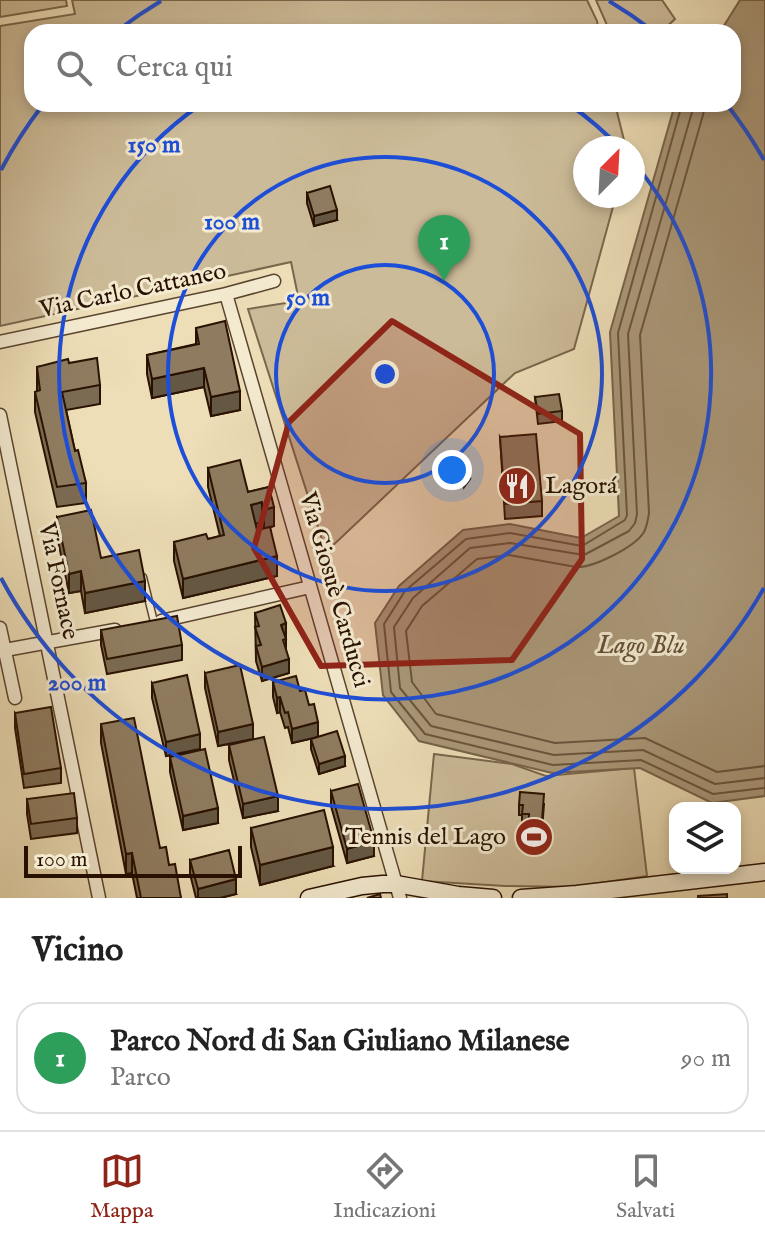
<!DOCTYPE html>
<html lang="it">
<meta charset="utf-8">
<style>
body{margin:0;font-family:"IM FELL English",serif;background:#f6f6f6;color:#222}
.controls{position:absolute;right:24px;bottom:24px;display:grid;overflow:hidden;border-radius:16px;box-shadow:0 4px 12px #0003}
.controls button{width:72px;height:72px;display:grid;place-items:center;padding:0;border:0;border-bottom:2px solid #e0e0e0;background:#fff;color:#222;font:40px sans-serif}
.compass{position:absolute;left:573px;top:136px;width:72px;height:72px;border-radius:50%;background:#fff;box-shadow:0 4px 12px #0003;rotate:24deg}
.scale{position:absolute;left:24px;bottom:20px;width:218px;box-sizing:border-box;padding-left:8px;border:4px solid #291101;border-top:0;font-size:22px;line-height:28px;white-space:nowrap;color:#291101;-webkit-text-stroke:6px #f3ead0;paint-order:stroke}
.you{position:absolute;left:452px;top:470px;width:28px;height:28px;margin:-20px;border:6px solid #fff;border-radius:50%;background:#1a73e8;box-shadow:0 0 0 12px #1a73e833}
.badge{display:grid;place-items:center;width:52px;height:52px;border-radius:50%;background:#8f2418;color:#fff;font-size:26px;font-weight:700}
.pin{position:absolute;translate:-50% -66px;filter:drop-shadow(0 2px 4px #0008)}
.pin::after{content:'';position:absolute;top:42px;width:28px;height:24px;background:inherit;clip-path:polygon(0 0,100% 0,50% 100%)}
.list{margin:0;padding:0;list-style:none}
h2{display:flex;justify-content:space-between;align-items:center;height:104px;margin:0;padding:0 32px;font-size:34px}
h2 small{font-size:26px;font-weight:400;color:#767676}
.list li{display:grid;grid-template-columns:52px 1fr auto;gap:24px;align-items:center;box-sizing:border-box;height:112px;margin:0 16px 16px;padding:0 16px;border:2px solid #e0e0e0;border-radius:24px}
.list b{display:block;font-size:30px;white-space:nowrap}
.list p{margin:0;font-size:26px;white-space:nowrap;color:#767676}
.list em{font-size:26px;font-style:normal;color:#767676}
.icon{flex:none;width:44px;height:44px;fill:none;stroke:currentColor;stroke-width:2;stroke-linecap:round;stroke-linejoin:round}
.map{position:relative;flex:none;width:765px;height:898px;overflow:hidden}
.search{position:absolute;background:#fff;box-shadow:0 4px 12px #0003;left:24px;right:24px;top:24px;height:88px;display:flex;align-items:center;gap:20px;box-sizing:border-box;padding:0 28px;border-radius:24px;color:#767676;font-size:30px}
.sheet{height:232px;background:#fff}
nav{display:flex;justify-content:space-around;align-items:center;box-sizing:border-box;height:112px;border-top:2px solid #e0e0e0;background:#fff;font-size:22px;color:#767676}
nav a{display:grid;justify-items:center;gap:4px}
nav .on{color:#8f2418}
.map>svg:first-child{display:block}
</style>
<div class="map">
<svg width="765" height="898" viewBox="0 0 765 898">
<rect width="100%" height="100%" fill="#eddeb7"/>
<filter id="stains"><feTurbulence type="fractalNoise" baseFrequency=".0025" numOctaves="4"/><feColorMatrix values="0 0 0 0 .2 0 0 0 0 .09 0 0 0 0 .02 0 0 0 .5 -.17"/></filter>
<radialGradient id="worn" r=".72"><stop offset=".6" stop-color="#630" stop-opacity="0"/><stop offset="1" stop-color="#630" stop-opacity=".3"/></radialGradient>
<path fill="#ccbb98" stroke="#7a664c" stroke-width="2" d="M0,0h66l1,6 -67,11z
M72,0h515l10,21 2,11h-567v72h583l11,44h-41v48h31l-42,153 -59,24 -189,179 -78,-243 51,-8 -8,-39 -291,64v-300l75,-12z
M596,0h66l13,19 -14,13h-51z
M434,754l78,10 34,12 88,-8 13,108 -74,11 -68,-1 -83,-5z"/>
<path fill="#aa9879" stroke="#766249" stroke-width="2" d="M740,0h25v796l-53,7 -72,-35 -88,5 -133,-32 -36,-46 -8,-72 24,-37 64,-56 47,-6 71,14 38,-22 -9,-184 65,-228h58v-72h-13z"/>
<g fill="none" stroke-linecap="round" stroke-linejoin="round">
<path stroke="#6a543d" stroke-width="2" d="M682,104l-64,229 9,182 -2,5 -43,26 -72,-13 -44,6 -61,52 -21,33 7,68 34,42 128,31 88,-5 72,34 52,-6
M692,104v8l-64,222 9,180 -2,9 -6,8 -45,24 -74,-12 -40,5 -57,50 -19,29 6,61 31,38 123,29 89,-5 72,34 50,-6
M705,104l-2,11 -63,220 9,178c-1,7 -2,13 -5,19 -9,15 -51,36 -68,35l-67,-12 -32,4 -55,47 -16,25 6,51 24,32 119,29 90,-5 72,34 48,-6"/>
<g stroke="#5a442e" stroke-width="9">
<path id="lane" d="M143,577l11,45"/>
</g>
<g stroke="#5a442e" stroke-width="15">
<path id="street" d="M226,294l174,604
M0,342l226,-48 48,-13
M0,415l99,483
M161,621l149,-34
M0,628l15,70
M5,650l110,-20"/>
</g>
<g stroke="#291101" stroke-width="19">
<path id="secondary" d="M309,898l53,-12 21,-2h13l62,11 35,3
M521,898l56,-4 188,-22"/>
</g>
<use href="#lane" stroke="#f3ead0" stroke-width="6"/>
<use href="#street" stroke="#f3ead0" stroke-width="12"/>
<use href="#secondary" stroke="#f3ead0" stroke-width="16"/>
</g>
<path fill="#7b6b53" stroke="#291101" stroke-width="2" fill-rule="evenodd" d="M307,193l30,27 -23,6 -7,-23z
M196,328l44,82 -29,6 -7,-29 -52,11 -5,-24v-19l49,-11z
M69,363l31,22v19l-34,6 9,41 11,32v20l-29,4 -22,-95v-20l2,-1v-24z
M535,397l27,14v10l-24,3z
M500,437l42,64v15l-37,3z
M208,468l40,24 21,-5 5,39 -4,1 7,49 -94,22 -9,-37v-19l34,-3 12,-3 -12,-49zM262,522l2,6 -7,2 -1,-7z
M457,477l13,2 -6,8 -7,-5z
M57,517l44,41 44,43 -60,12 -4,-22 -12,2 -12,-57z
M255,613l31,10v27l3,23 -27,8 -6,-20z
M101,630l81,15v15l-75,14 -6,-29z
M205,673l48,66 -35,7 -13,-58z
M273,682l27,9 18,46 27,29 -26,8 -8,-25v-10l7,-2 -26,6 -4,-16 -3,1 -5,-16 -3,1 -4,-16z
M152,683l48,66 -34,7 -14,-58z
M15,713l46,55v15l-37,5 -9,-60z
M101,724l59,124 9,17 12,33h-44l-5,-25 -6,1 -25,-131z
M229,745l49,66 -35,7 -14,-58z
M170,757l48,66 -35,7 -13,-58z
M331,791l43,65 -27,7 -16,-57z
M27,799l50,19v15l-46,6 -4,-25z
M544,804l-2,26 -13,-1v-5h-7v-9h-3v-10z
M251,828l82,38 -73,19 -9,-38z
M190,860l46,34 -16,4h-24l-6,-24z"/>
<path fill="#645743" stroke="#291101" stroke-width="2" d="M337,210v10l-23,6v-10z
M204,368v19l-52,11v-19z
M240,391v19l-29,6v-19z
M470,474v5l-6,8v-5z
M262,502v20l-11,3v-20z
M274,507v19l-10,3v-19z
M277,556v20l-94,22v-19z
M81,571v20l-12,2v-19z
M145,581v20l-60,12v-20z
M286,623v15l-5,-13z
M289,659v14l-27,8v-14z
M280,697v15l-3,1v-15z
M318,722v15l-26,6v-14z
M253,724v15l-35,7v-14z
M200,734v15l-34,7v-14z
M345,756v10l-26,8v-10z
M278,796v15l-35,7v-14z
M218,808v15l-35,7v-14z
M374,841v15l-27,7v-14z
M333,847v19l-73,19v-20z
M132,853v20l-6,1v-20z
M236,879v15l-16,4h-22v-9z"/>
<path fill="#8f7c60" stroke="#291101" stroke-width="2" d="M330,186l7,24 -23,6 -7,-23z
M225,321l15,70 -29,6 -7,-29 -52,11 -5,-24 52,-11 -3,-16z
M97,358l3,27 -38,7 13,59 3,-1 8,33 -29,4 -22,-95 5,-2 -3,-23 31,-8 1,4z
M559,394l3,17 -24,3 -3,-17z
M536,434l6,67 -37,3 -5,-67z
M240,460l8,32 21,-5 5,20 -10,3 -2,-8 -11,3 6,25 13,-3 7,29 -94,23 -9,-37 32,-8 2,5 16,-4 -16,-67z
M463,468l7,6 -6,8 -7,-5z
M91,510l10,48 38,-8 6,31 -60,12 -4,-22 -12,3 -12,-57z
M280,605l6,18 -5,2 5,14 -3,1 6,19 -27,8 -6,-21 5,-1 -6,-18 4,-1 -4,-13z
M177,616l5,29 -75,14 -6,-29z
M240,665l13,59 -35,8 -13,-59z
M187,675l13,59 -34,8 -14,-59z
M296,676l4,15 5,-1 4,15 5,-1 4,18 -26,7 -4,-17 -3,1 -5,-16 -3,1 -4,-16z
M51,707l10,61 -37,6 -9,-61z
M134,718l26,130 6,-1 3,18 6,-1 6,34h-40l-9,-45 -6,1 -25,-130z
M337,731l8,25 -26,8 -8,-25z
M264,737l14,59 -35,8 -14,-59z
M205,749l13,59 -35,8 -13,-59z
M358,784l16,57 -27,8 -16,-58z
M520,792l24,2 -2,26 -13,-1v-5h-7l1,-9h-4z
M74,793l3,25 -46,6 -4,-25z
M324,810l9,37 -73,18 -9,-37z
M229,850l7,29 -38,10 -8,-29z
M380,894l1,4h-14z
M727,894v4h-29v-2z"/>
<path fill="#8f2418" fill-opacity="0.2" stroke="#8f2418" stroke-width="6" stroke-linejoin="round" d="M392,321l188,113 2,125 -70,101 -191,6 -67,-118 35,-126z"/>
<g fill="none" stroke="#1d4ed8" stroke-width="4">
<circle cx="385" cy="374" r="109"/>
<circle cx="385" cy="374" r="217"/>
<path d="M570 105A326 326 0 0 1 620 148M635 164A326 326 0 1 1 200 105"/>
<path d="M764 588A435 435 0 0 1 1 578M1 170A435 435 0 0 1 42 106M117 31A435 435 0 0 1 161 1M609 1A435 435 0 0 1 653 31M728 106A435 435 0 0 1 764 160"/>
</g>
<defs>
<g id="restaurant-disc" transform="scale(2)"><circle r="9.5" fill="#8f2418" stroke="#f3ead0"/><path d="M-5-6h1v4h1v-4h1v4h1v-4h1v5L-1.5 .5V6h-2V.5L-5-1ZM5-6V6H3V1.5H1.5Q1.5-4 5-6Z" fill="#fff"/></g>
<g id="stadium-disc" transform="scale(2)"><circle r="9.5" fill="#8f2418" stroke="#f3ead0"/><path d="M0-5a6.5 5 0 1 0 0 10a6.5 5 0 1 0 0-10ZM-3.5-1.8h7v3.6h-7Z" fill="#fff"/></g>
</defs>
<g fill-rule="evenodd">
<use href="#restaurant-disc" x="517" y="486"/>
<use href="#stadium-disc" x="534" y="837"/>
</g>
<g text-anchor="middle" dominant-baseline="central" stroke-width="6" stroke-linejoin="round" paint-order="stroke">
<g font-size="24" fill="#291101" stroke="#f3ead0">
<text transform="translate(133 291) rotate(-12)">Via Carlo Cattaneo</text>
<text transform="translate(58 581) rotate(78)">Via Fornace</text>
<text transform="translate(334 590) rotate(74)">Via Giosuè Carducci</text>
</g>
<g font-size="24" fill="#291101" stroke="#f3ead0" text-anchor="start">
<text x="545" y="486">Lagorá</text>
<text x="506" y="837" text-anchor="end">Tennis del Lago</text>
</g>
<g font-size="26" font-style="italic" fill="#634e37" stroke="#f3ead0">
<text x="641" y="645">Lago Blu</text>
</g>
</g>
<circle cx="385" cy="374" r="12" fill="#1d4ed8" stroke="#f3ead0" stroke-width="4"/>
<g font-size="24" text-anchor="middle" font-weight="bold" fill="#1d4ed8" stroke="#f3ead0" stroke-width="6" stroke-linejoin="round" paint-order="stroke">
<text x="154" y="152">150 m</text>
<text x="232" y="229">100 m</text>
<text x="308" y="305">50 m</text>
<text x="77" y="690">200 m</text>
</g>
<rect width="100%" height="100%" filter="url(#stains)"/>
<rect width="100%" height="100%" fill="url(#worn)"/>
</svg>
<div class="controls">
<button><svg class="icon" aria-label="layers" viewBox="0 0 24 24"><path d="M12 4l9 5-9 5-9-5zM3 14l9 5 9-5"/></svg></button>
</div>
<svg class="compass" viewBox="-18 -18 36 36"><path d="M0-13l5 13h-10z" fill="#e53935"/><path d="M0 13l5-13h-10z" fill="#767676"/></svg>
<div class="scale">100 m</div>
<div class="you"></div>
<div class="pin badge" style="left:444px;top:281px;background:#2e9e5b">1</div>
<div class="search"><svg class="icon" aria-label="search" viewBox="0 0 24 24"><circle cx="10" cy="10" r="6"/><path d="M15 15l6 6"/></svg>Cerca qui</div>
</div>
<section class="sheet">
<h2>Vicino<small></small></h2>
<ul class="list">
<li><span class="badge" style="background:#2e9e5b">1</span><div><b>Parco Nord di San Giuliano Milanese</b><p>Parco</p></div><em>90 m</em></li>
</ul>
</section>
<nav>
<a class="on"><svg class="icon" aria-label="map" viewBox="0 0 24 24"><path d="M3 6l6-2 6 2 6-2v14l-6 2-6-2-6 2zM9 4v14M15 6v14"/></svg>Mappa</a>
<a><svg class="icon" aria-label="directions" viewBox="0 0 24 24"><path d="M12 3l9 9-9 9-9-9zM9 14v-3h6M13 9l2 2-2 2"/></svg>Indicazioni</a>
<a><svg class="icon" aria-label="saved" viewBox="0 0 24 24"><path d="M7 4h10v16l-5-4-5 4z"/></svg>Salvati</a>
</nav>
